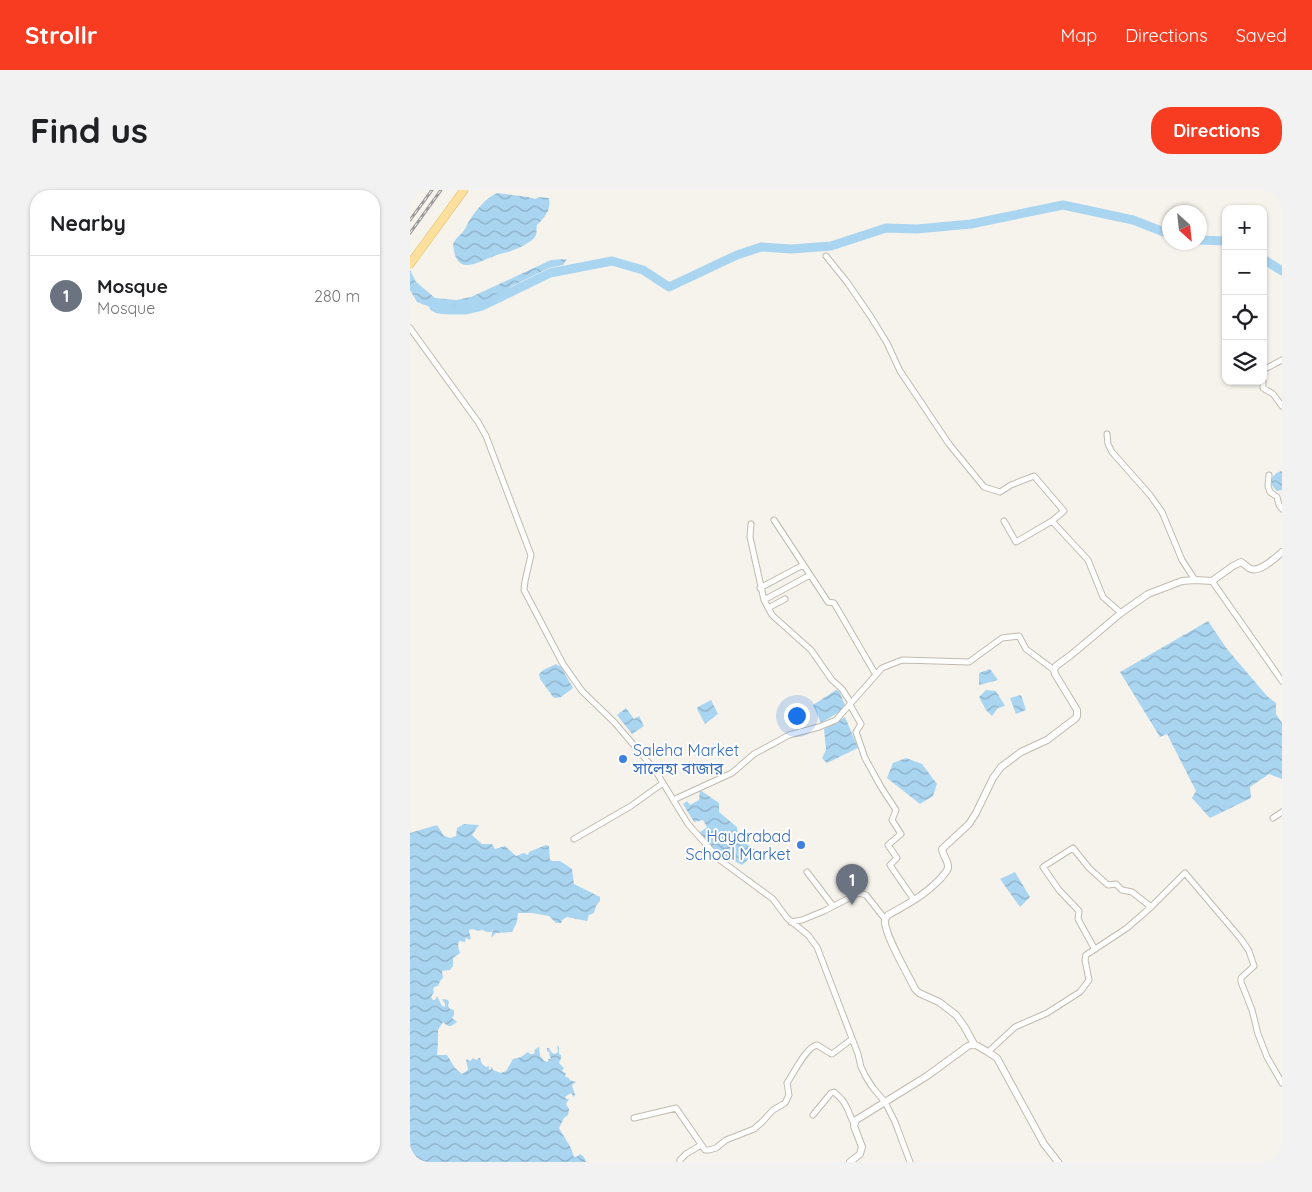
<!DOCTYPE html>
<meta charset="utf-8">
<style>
body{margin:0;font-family:Quicksand,"Noto Sans Bengali",sans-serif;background:#f2f2f2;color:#202124}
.controls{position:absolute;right:15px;top:15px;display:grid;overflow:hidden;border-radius:10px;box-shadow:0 1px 4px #0004}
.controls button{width:45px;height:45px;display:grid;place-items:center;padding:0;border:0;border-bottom:1px solid #e0e0e0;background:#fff;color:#202124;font:25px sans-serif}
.compass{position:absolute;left:752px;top:15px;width:45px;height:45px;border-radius:50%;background:#fff;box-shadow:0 1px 4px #0004;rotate:153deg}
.you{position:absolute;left:386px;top:525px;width:18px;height:18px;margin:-12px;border:4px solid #fff;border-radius:50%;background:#1a73e8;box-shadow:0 0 0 8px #1a73e833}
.badge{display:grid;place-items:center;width:32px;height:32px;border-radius:50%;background:#f83c21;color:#fff;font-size:16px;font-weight:700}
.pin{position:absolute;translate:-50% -41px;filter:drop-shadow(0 1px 2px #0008)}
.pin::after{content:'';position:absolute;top:26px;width:18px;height:15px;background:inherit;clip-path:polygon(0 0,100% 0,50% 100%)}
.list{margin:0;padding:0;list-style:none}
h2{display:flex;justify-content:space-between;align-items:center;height:65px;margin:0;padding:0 20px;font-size:21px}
h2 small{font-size:16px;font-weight:400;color:#757577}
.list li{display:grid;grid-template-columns:32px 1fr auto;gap:15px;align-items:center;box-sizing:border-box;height:80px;padding:0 20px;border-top:1px solid #e0e0e0}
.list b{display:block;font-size:19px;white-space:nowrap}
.list p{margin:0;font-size:16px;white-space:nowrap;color:#757577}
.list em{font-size:16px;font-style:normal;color:#757577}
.icon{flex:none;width:28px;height:28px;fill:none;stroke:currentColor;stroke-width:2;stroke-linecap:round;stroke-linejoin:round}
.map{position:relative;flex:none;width:872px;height:972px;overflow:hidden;border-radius:20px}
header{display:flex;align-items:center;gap:30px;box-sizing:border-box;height:70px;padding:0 25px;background:#f83c21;color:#fff}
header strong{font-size:24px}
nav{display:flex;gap:28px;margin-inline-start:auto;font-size:18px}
.intro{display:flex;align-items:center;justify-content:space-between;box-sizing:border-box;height:120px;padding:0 30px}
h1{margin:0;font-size:35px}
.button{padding:12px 22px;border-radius:20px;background:#f83c21;color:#fff;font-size:18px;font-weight:700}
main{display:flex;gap:30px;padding:0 30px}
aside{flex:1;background:#fff;border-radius:20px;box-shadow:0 1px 4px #0004}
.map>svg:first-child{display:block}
</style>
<header>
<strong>Strollr</strong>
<nav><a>Map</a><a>Directions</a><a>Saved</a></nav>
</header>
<div class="intro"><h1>Find us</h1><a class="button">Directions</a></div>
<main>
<aside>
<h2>Nearby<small></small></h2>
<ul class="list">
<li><span class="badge" style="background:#6b7280">1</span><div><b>Mosque</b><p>Mosque</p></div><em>280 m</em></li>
</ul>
</aside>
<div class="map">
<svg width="872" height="972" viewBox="0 0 872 972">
<defs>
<pattern id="water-waves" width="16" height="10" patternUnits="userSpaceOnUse" patternTransform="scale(1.25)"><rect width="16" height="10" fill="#aad5f1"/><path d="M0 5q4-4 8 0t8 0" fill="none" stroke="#8caec4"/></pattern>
</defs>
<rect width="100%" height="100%" fill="#f6f3ec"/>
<path fill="url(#water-waves)" d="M87,3l31,4 7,2 4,-2 10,1c2,12 -4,19 -12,27 -1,5 1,10 -4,14 -3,4 -20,12 -25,13 -2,1 -6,1 -8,2 -19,5 -44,27 -47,-10 3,-6 6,-8 10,-12 2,-3 4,-7 6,-11 7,-11 16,-22 28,-28z
M157,69l-4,6 -14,3 -37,18 -18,13 -33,12 -26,-2 -18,-7 -7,-12v-20l6,12 19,16 21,2 15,-3 80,-37z
M872,281v19l-5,1c-9,-7 -7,-17 5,-20z
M798,431l19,28 40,47 9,7v11l6,9v56l-13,-5 -19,13 1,11 -41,20 -18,-20 4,-7 -29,-57 -7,3 -40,-65z
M146,474l5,3 12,21 -12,9 -5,1 -3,-1 -13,-18 -1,-5 4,-4z
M580,479l8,11 -19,5v-12z
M426,500l3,1 6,14 -1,4 -23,14 -8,-18z
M576,500l10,1 9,15 -7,2 -6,8 -6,-6 -7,-13z
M611,505l5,15 -10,4 -6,-16z
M301,510l7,14 -13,10 -8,-15 1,-2z
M216,518l8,11 5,-3 5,10 -12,8 -15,-19z
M435,527l13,31 -31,15 -5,-5 4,-8 -2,-21z
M496,568l16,6 15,20 -4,12 -13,8 -33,-26 6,-15z
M290,600l19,13v9l18,15 1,11 19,13 -15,14 -27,-14 -16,-18 8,-6 -4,-7 -9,2 -11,-18 4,-3 3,4 9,-5z
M54,634l15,1 -7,10 10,9h10l3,5 10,-3 11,10 8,-3 4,2 1,-3 17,-7 3,1 1,14 3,1h7l12,8 2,15 26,13v4l-4,5 -2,7 -5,2 -2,6 -20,-4 -5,3 -1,3h-5l-7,-7 -17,-3h-14l-1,9 -5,10 -16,1 -5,5 2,-9 -2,3h-4l-5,-2 -4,1 -5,-2 -4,1v2l2,6 -2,2 -3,-3 -1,5 -6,-1 -1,5 2,7 -7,5v8l-3,4 -8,1 1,7 -3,3 -2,5 -4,1 -1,3 1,2 -3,5 2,3h2l2,-4 5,10 3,1v-3l-3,-5 6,1 1,2 -1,4 2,3 4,1v5l-2,3 5,4 -6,4h-3l-5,-4 -5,8c0,8 0,17 -1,25h10l8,13 7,6 6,-4 -2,-11 4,2 3,-3 3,2 3,-2h2l-1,1 2,5 4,3 3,-1v3l2,1v-3h1l1,3 8,3 5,-2 7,-12 8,-2 7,-5 2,2h3l2,-2 -1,-2 5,-3 1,9 2,2 2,3 3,1 2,-2 -1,-1h3l-2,-5 1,-1 -3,-2v-3h2l3,5 3,1 3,-2 -1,-7 2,2v7l2,1v3l-2,5 5,5 -2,3 4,3 -1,2 5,3 -1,1 7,2 -4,3 3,10 -1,2 -3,-4 -6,4 1,2h3l-3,5 3,5 -1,6 -4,3 -5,10 12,20 3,9h2l4,-3 4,3 2,5h-176v-329l27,-8 7,11 6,2 6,-2 1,-8z
M605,682l15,25 -10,10 -20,-28z"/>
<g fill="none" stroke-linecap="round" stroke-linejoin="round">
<path stroke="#aad5f1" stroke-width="9" d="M789,50l27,1
M853,69l19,12
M24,117l4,2 11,1h16l17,-4 68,-33 62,-12 31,9 26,17 68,-32 24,-8 30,2 40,-3 55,-18 31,1 54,-5 92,-19 70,15 36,14"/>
<g stroke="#c1baae" stroke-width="7">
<path id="minor" d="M416,66l21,26 24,35 16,26 13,28 49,73 35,43 16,5 11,-7 23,-9 30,35 -12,10 36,39 15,37 18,16
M0,138l68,94 8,14 45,119 -6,26 -1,9 39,74 19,27 33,32 40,47 33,54 32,36 53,39 14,19 21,17 9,12 41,107 3,13 5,10 7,11 12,14 10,20 15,40
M853,180l19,-10
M853,191v7l10,6 9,12
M697,244l1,10 4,8 38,43 12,17 20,48 13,20
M859,285l-1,11 2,6 7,5 2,8 3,4
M364,330l54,82 6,1 42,72
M594,331l12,21 36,-21
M341,334l-1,13 14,63 8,15 39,35 21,30 10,9 9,14
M802,391l70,100
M350,398l43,-23
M354,410l46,-25
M358,418l17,-9
M440,515l11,19 -5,8 9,26 16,29 15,23 -4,10 9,14 -13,11 9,13 -7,7 24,35
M263,610l59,-27 22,-19 35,-19 30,-8 17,-7 46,-52 20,-8 67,2 33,-24 17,-2 7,13 28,21
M863,628l9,-6
M164,649l57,-33 32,-23
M397,682l26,34
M381,732l11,-2 22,-9 35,-18 7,2 19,24
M684,758l-16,-29 1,-8 -20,-21 -16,-23 30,-19 16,20 19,17 8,-1 6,6 10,2 19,15
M578,862l27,-25 32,-14 33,-21 9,-12 -4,-20 1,-5 41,-27 24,-21 34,-34 56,66 8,12 5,15 -13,12v4l11,28 6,24 9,23 15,26
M403,925l18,-22 3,-1c5,4 10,9 13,16 3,5 3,10 7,15
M224,928l42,-10 29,42h4l7,-2 10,-8 28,-11 8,-7 11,-12 12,-7 4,-8 -2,-12c7,-10 19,-36 30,-38l13,8 2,1 20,-15
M270,972v-2l6,-6 15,-9"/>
</g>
<g stroke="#c1baae" stroke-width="8">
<path id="tertiary" d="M440,972l10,-8 2,-7 -8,-21 2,-6 71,-44 41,-30 6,-2
M648,972l-14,-18 -47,-86 -9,-6 -14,-8 -10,-18 -8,-11 -17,-13 -20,-9 -4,-4c-7,-15 -32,-56 -30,-70l3,-4c20,-11 37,-20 53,-37 2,-3 6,-6 7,-10 1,-6 -5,-12 -6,-19l27,-25 7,-11 17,-35 8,-11 20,-15 26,-12 29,-22 1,-2v-6l-22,-36 -1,-4 2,-4 15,-11 50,-42 27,-19 34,-13 13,-1 17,1 21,-15 8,-4c4,2 6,6 10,7 10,3 24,-11 31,-17"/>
</g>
<g stroke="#e4bd6c" stroke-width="9">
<path id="primary" d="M0,74l54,-74"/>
</g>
<use href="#minor" stroke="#fff" stroke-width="5"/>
<use href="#tertiary" stroke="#fff" stroke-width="6"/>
<use href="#primary" stroke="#fde09e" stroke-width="8"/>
<g stroke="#9a9a9a" stroke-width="3">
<path id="rail" d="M0,30l22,-30
M0,43l31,-43"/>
</g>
<use href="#rail" stroke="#fff" stroke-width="1" stroke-dasharray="4" stroke-linecap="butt"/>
</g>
<g fill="#3f7fe0" stroke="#fff" stroke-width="2">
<circle cx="213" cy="569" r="5"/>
<circle cx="391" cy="655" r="5"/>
</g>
<g text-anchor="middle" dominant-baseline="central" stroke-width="4" stroke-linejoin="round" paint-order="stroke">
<g font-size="16" fill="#366cbe" stroke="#fff" text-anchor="start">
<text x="223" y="560">Saleha Market<tspan x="223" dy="18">সালেহা বাজার</tspan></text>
<text x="381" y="646" text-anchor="end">Haydrabad<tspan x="381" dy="18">School Market</tspan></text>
</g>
</g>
</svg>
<div class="controls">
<button>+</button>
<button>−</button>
<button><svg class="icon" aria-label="locate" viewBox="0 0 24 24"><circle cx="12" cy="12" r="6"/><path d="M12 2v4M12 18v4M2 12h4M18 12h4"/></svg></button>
<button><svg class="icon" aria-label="layers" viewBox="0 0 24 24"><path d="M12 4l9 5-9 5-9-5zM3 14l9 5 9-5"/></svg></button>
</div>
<svg class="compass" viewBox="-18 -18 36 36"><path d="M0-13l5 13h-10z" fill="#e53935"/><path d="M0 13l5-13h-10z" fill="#757577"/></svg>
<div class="you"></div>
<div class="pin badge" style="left:442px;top:715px;background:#6b7280">1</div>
</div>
</main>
